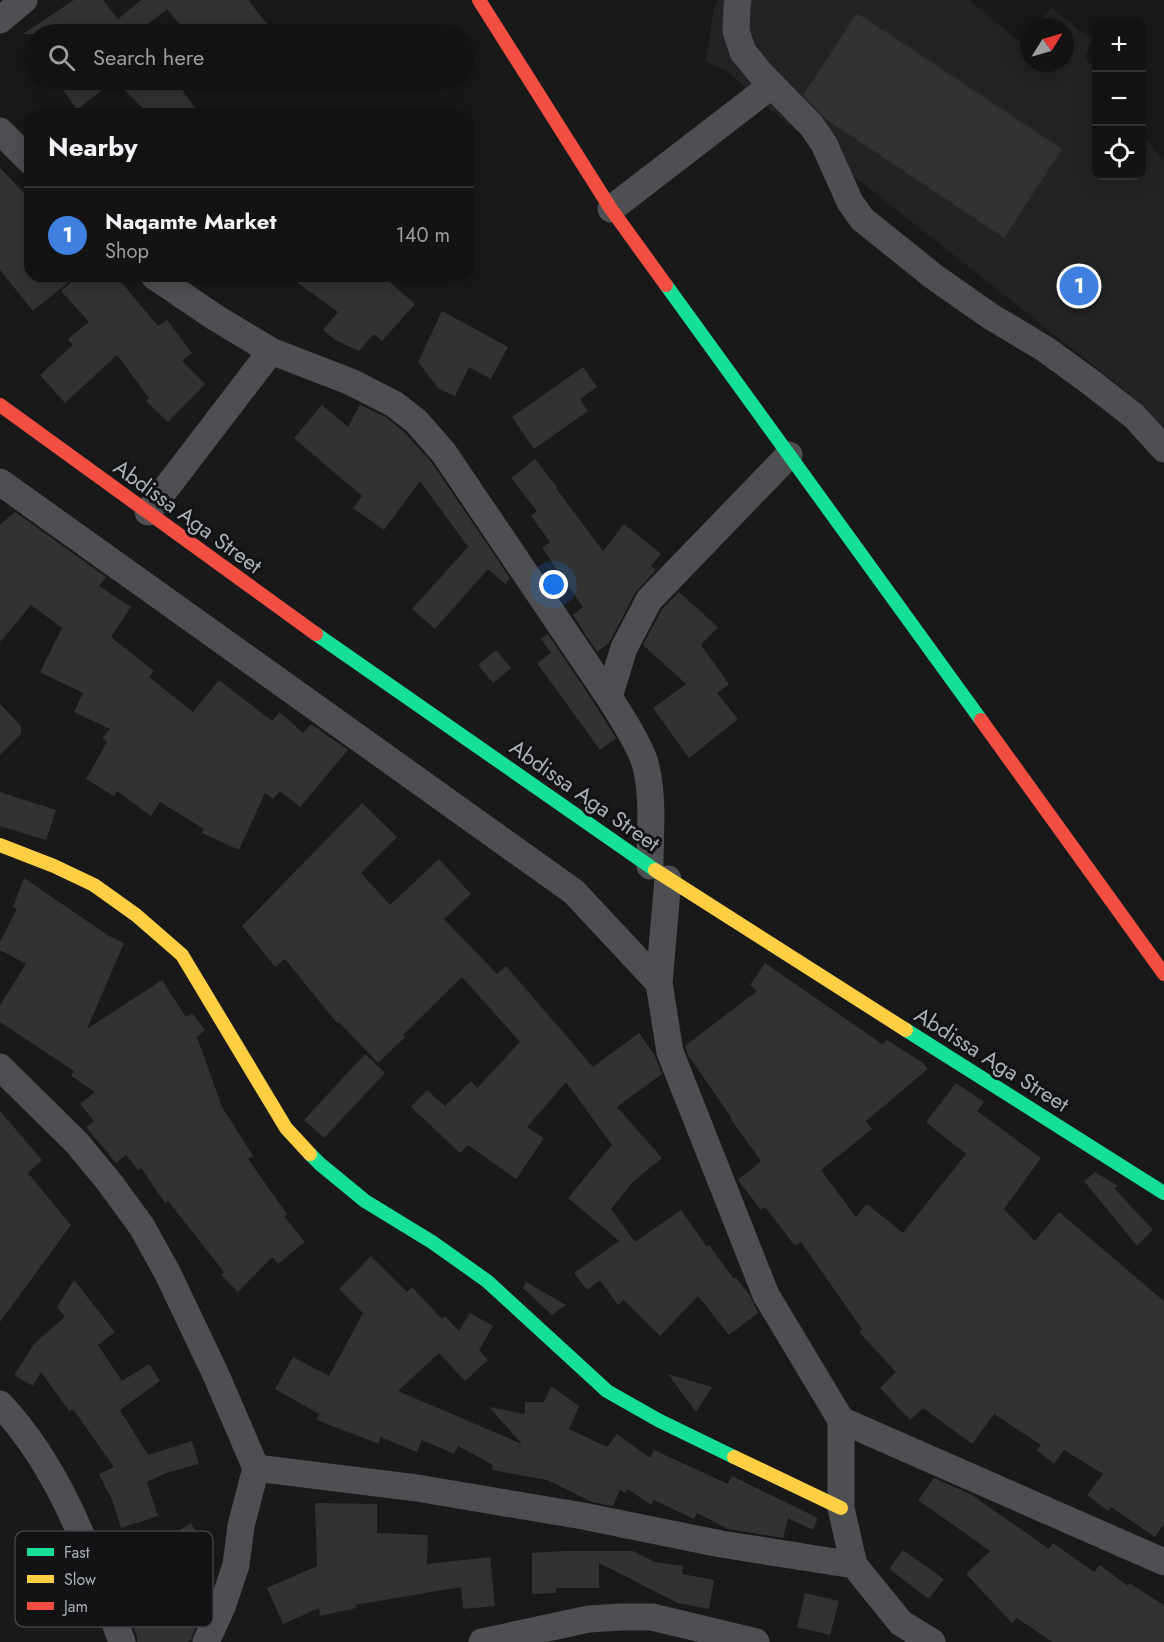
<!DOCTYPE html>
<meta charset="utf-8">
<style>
body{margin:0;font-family:Jost,sans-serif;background:#202021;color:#f1f3f6}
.controls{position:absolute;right:18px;top:18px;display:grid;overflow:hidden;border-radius:12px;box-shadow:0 3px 15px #0003}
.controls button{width:54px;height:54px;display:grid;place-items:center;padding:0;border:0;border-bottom:2px solid #323233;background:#131313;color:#f1f3f6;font:30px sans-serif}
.compass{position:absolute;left:1020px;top:18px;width:54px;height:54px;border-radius:50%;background:#131313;box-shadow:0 3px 15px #0003;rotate:53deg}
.you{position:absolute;left:554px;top:585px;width:21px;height:21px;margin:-15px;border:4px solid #fff;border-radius:50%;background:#1a73e8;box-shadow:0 0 0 9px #1a73e833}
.badge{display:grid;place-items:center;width:39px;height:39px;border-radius:50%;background:#0b8043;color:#fff;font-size:20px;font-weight:700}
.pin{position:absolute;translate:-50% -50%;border:3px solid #fff;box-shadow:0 2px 6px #0006}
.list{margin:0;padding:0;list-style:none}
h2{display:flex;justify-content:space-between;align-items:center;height:78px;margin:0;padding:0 24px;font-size:26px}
h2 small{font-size:20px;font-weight:400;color:#9d9ea0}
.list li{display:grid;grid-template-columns:39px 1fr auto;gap:18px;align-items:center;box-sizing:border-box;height:96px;padding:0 24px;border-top:2px solid #323233}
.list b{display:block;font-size:22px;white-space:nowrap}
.list p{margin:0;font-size:20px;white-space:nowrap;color:#9d9ea0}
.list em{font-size:20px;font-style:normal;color:#9d9ea0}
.icon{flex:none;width:33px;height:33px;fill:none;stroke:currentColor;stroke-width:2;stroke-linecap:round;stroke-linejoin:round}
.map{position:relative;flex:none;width:1164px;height:1642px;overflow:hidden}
.search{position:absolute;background:#131313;box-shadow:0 3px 15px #0003;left:24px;top:24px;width:450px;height:66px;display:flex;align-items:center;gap:15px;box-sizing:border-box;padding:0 21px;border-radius:33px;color:#9d9ea0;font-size:22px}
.panel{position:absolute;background:#131313;box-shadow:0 3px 15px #0003;left:24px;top:108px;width:450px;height:174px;border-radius:18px}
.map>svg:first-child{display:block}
</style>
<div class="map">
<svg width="1164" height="1642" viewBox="0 0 1164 1642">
<rect width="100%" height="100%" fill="#191919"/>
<path fill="#232325" d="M718,0h251l50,41 10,-10v32h36v-36h-32l19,-19 40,32 -7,18 11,12v106h46v-41l22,26v267l-31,-31 -374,-296 -29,-28 -24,-12 8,-53z"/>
<path fill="#323233" d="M74,0h29l15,19 23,-19h107l27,34h-87l-21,-25 -31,25h-113z
M857,13l205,136 -58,89 -177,-118 -24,-25z
M56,80h58l-37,30z
M136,80h36l12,11 -1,1 17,22h-51l-24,-23z
M0,168l30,31v77h46l-43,35 -33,-41z
M78,276h38l42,50 9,-6 25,33 -10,8 23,23 -37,38 -22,-21 3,-3 -32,-43 -52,48 -25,-28 33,-30 -5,-6 21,-17 -28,-31z
M288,276h95l32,28 -33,37 -8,-7 -15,17 -24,-11 -12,-10 15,-18z
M442,311l66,36 -17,32 -22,-12 -14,29 -16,-7 -21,-27z
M583,367l14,20 -17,12 8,12 -54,38 -22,-32z
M322,405l26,22 12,-22 26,12 19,16 27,30 78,115 -5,6 -17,-15 -53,60 -23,-20 56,-62 -48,-66 -36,49 -31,-22 9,-12 -68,-58z
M535,459l22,28 -1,1 47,63 21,-27 37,30 -10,12 5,4 -21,23 -26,50 -12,9 -24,-37 10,-8 -41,-59 8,-6 -19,-26 6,-5 -26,-33z
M15,512l91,65 -7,9 32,21 -20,30 43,34 -5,6 44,35 26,-32 53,41 8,-9 23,21 8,-9 37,26 -48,57 -20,-16 -7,8 -8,-6 -26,57 -37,-17 2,-4 -44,-27 -9,14 -34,-25 -3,5 -28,-17 21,-37 -5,-4 8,-9 -36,-17 9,-19 -43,-21 22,-44 -31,-23 -31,37v-117z
M679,592l39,35 -17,18 28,39 -12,9 21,26 -49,39 -36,-50 33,-24 -43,-39 19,-36z
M548,634l48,72 20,32 -16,12 -63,-87 14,-10 -10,-14z
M496,650l15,18 -18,15 -15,-18z
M0,704l21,22v8l-21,21z
M0,792l56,18 -10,30 -46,-14z
M362,803l35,34 -36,36 29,32 49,-46 32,35 -27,25 53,55 9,-8 87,101 46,-34 15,21 8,20 -45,33 45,51 -28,23 -23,28 24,33 46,-32 26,37 2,-2 25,34 2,-1 13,16 9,19 -29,22 -31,-39 -38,40 -36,-36 -6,5 -18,-25 -13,10 -13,-17 45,-32 -51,-43 44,-53 -46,-63 -39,45 17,11 -28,41 -48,-34 -8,8 -49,-46 16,-17 18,16 26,-25 6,7 43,-46 -58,-65 -59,58 2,2 -27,26 -39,-41 -2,1 -52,-64 -10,8 -33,-41z
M24,878l85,58 15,7 -37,86 75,-49 24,37 6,-4 13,17 -8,7 25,70 31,49 -5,3 39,55 -3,2 21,26 -27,22 -6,-7 -34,35 -17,-17 3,-3 -56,-71 -3,2 -24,-35 -3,2 -12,-15 -10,8 -30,-36 8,-6 -14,-17 15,-12 -24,-16 3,-5 -74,-49v-17l26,-41 -26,-14v-8l17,-33 -4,-2z
M765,963l117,81 5,-4 36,23 5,6 -62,52 6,8 -51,41 35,47 11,-13 36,29 63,-79 -40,-32 30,-39 28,19 -7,9 64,47 -37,51 31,32 24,-29 105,89v223l-9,13 -44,-30 -3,4 -21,-16 16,-21 -39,-24 -10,14 -17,-14 4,-5 -47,-31 -22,30 -49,-36 -13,12 -30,-32 16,-16 -37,-40 3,-3 -61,-87 -6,4 -30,-39 -4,3 -23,-30 23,-19 -31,-43 1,-1 -43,-62 -3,-9 72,-55 -7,-6z
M365,1054l20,19 -61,65 -20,-18z
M0,1111l42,49 -14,13 43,52 -71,97z
M1095,1172l23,14 -4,2 39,42 -16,16 -53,-65z
M371,1256l36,36 5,-5 30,32 3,-3 14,15 11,-18 23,13 -14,24 9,10 -23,21 -26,-28 -41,38 124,53 -33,-37 36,7v-12h19l7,-16 28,20 -10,23 38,18 10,-13 33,24 4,-8 74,34 4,-8 86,42 -5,12 -25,-12 -5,20 -55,-9 -31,-16 -3,6 -40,-19 -3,5 -23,-16 -3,4 -5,-3 -7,16 -21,-4 -45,-22 -55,-10 1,-5 -35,-19 -4,8 -32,-14 -5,12 -37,-15 -1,7 -62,-24 2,-6 -44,-25 18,-32 36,19 34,-63 -24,-24z
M74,1280l41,52 -17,13 24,36 27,-17 11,17 -40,29 28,45 44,-14 7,23 -33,9 -19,9 11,34 -37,12 -8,-26 -14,-28 15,-7 -41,-58 -4,2 -28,-39 -8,14 -19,-11 21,-32 30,-26 -8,-10z
M526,1282l40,23 -14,10 -29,-27z
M668,1374l44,13 -16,25z
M934,1478l38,17 77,54 4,-6 41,29 6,-7 28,21 1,-3 35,22v37h-112l-35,-24 -5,5 -46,-49 24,-23 -72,-51z
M315,1503l62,1v29l51,2 -1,29 63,-7 5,49 -32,3 -2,-22 -106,18 1,3 -36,8 -1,-8 -36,16 -16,-36 50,-22z
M191,1523l18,30 -35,21 -18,-29z
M903,1550l41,29 -15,20 -40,-30z
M562,1551h71l22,11 28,4 -1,8 32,6 -5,29 -31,-6 -79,-40v25h-43v5l-24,1v-41z
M165,1579l20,28 -5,3 16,16 -5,14 -3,2h-51v-5l-14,-38 9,-4 2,7z
M805,1593l34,8 -9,34 -33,-8z"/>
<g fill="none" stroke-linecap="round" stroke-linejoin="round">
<path stroke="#4d4f52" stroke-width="27" d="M738,0l-1,6 -1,25 7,21 18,22 50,51 13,19 26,58 12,17 71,57 57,40 55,33 44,32 45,35 30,33
M0,20l24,-20
M0,131l30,30
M611,209l161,-124
M154,276l62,42 55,33 80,31 43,22 22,17 28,32 165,244c11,18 30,46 36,66 9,33 5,68 5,103
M0,482l574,410 85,91
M148,512l123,-161
M609,697l15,-49 25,-48 140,-145
M668,879l-9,104 11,69 96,243 75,125v88l13,57 47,58 31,19
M0,1067l77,76 33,40 32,44 25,45 49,103 40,93 -15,58 -5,39 -14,42 -16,35
M0,1404c63,67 91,154 122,238
M841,1420l323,142
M256,1468l161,20 166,28 138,28 133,21
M482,1642l107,-23 32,-2h31l104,25"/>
<path stroke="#16e098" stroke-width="14" d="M666,285l315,435
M316,634l339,236
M906,1030l258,163
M310,1154l10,10 45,37 67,41 55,39 120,110 51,29 76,37"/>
<path stroke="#ffcf43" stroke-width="14" d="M0,845l54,21 40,19 42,30 46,40 104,173 24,26
M655,870l251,160
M734,1457l107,51"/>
<path stroke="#f24e42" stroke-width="14" d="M479,0l132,209 55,76
M0,405l316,229
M981,720l183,254"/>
</g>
<g text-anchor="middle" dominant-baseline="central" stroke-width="6" stroke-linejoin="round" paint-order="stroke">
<g font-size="22" fill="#aab1ba" stroke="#131315">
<text transform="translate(188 516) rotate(36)">Abdissa Aga Street</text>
<text transform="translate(585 795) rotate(35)">Abdissa Aga Street</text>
<text transform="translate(992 1059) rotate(32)">Abdissa Aga Street</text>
</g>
</g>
<rect x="15" y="1531" width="198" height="96" rx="9" fill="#131315" stroke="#404247" stroke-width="1.5"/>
<rect x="27" y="1548" width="27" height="8" fill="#16e098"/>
<rect x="27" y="1575" width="27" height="8" fill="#ffcf43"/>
<rect x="27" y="1602" width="27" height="8" fill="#f24e42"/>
<g font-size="16" fill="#aab1ba">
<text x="64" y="1558">Fast</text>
<text x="64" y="1585">Slow</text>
<text x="64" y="1612">Jam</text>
</g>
</svg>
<div class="controls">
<button>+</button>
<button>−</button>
<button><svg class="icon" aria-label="locate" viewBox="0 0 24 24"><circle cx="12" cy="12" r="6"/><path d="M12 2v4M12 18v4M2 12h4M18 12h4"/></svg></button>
</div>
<svg class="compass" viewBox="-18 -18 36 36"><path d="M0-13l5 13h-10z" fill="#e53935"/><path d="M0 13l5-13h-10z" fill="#9d9ea0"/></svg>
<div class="you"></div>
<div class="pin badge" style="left:1079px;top:286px;background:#3f7fe0">1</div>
<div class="search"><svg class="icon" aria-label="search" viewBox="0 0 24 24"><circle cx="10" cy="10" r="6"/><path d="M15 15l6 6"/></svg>Search here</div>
<section class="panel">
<h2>Nearby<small></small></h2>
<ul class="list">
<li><span class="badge" style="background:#3f7fe0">1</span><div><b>Naqamte Market</b><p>Shop</p></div><em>140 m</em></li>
</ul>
</section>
</div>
